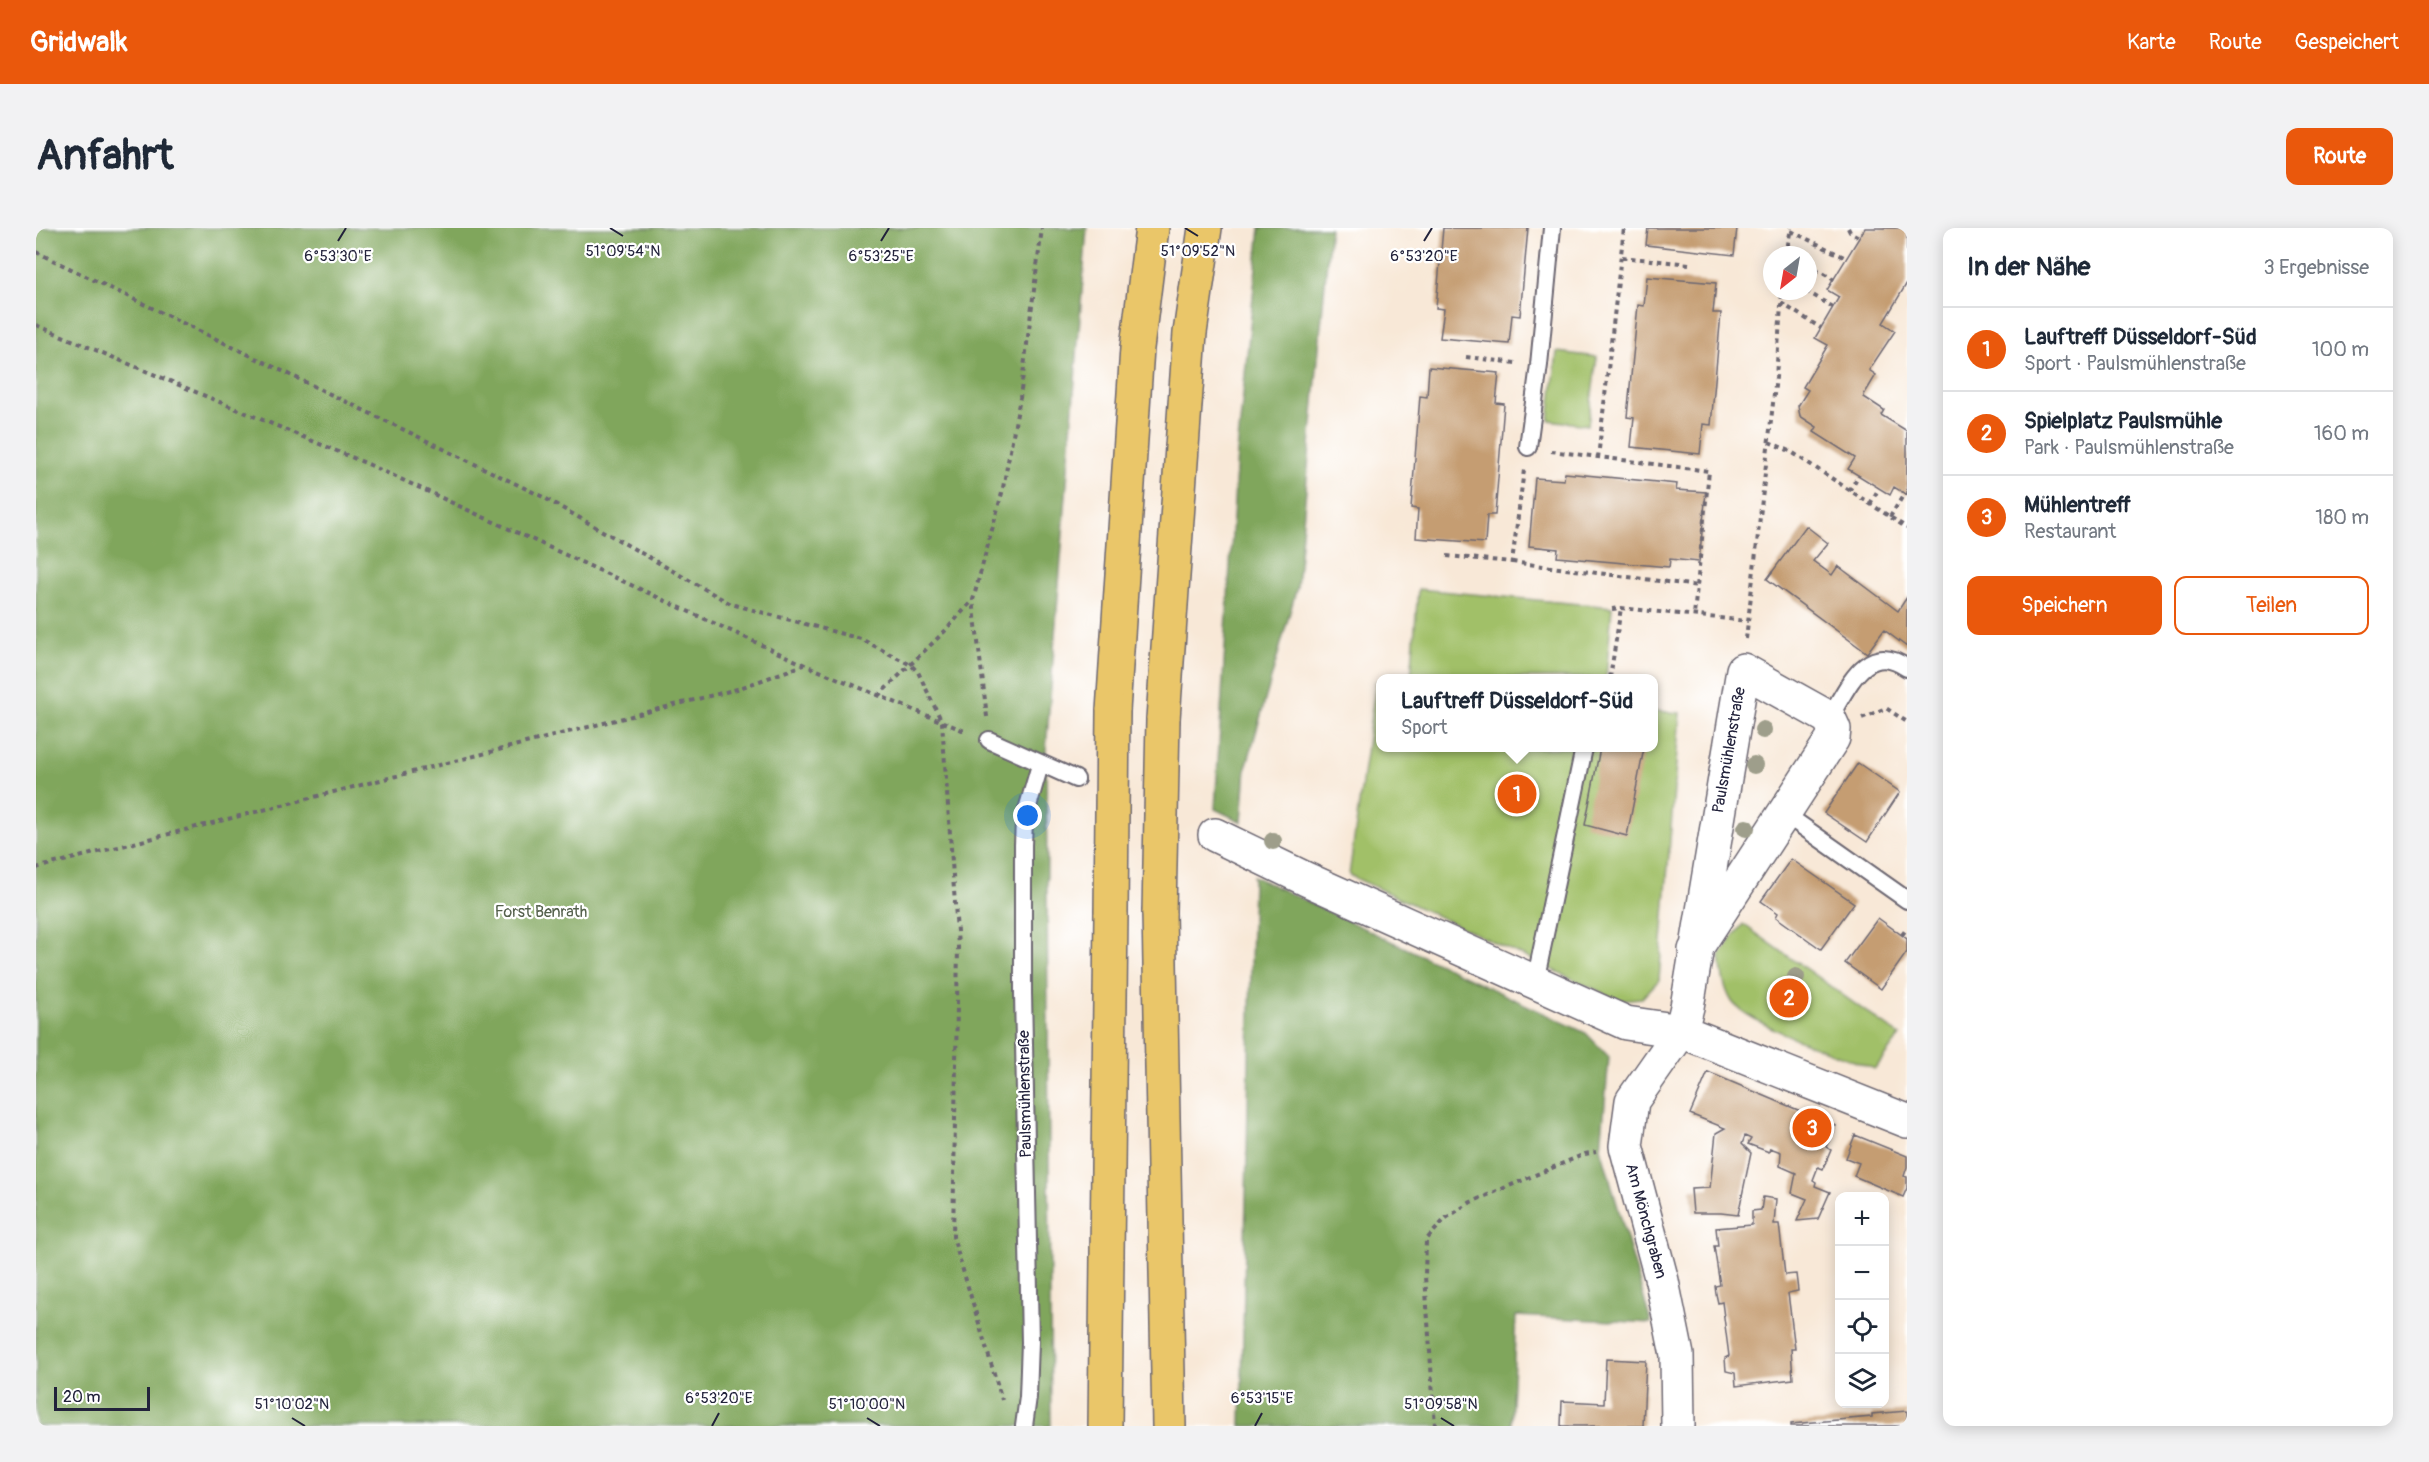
<!DOCTYPE html>
<html lang="de">
<meta charset="utf-8">
<style>
body{margin:0;font-family:Pangolin,sans-serif;background:#f2f2f3;color:#1f2937}
.controls{position:absolute;right:18px;bottom:18px;display:grid;overflow:hidden;border-radius:12px;box-shadow:0 3px 15px #0003}
.controls button{width:54px;height:54px;display:grid;place-items:center;padding:0;border:0;border-bottom:2px solid #e0e1e3;background:#fff;color:#1f2937;font:30px sans-serif}
.compass{position:absolute;left:1727px;top:18px;width:54px;height:54px;border-radius:50%;background:#fff;box-shadow:0 3px 15px #0003;rotate:211deg}
.scale{position:absolute;left:18px;bottom:15px;width:96px;box-sizing:border-box;padding-left:6px;border:3px solid #22223b;border-top:0;font-size:16px;line-height:21px;white-space:nowrap;color:#22223b;-webkit-text-stroke:4px #fff;paint-order:stroke}
.you{position:absolute;left:992px;top:588px;width:21px;height:21px;margin:-15px;border:4px solid #fff;border-radius:50%;background:#1a73e8;box-shadow:0 0 0 9px #1a73e833}
.badge{display:grid;place-items:center;width:39px;height:39px;border-radius:50%;background:#ea580c;color:#fff;font-size:20px;font-weight:700}
.pin{position:absolute;translate:-50% -50%;border:3px solid #fff;box-shadow:0 2px 6px #0006}
.popup{position:absolute;left:1340px;top:446px;width:282px;height:78px;box-sizing:border-box;display:grid;place-content:center;border-radius:12px;background:#fff;filter:drop-shadow(0 2px 4px #0005);font-size:20px;white-space:nowrap;color:#747a83}
.popup b{font-size:22px;color:#1f2937}
.popup::after{content:'';position:absolute;left:50%;top:100%;margin-left:-12px;border:12px solid transparent;border-top-color:#fff}
.list{margin:0;padding:0;list-style:none}
h2{display:flex;justify-content:space-between;align-items:center;height:78px;margin:0;padding:0 24px;font-size:26px}
h2 small{font-size:20px;font-weight:400;color:#747a83}
.list li{display:grid;grid-template-columns:39px 1fr auto;gap:18px;align-items:center;box-sizing:border-box;height:84px;padding:0 24px;border-top:2px solid #e0e1e3}
.list b{display:block;font-size:22px;white-space:nowrap}
.list p{margin:0;font-size:20px;white-space:nowrap;color:#747a83}
.list em{font-size:20px;font-style:normal;color:#747a83}
.actions{display:flex;gap:12px;padding:18px 24px}
.actions a{flex:1;padding:14px 0;border:2px solid #ea580c;border-radius:12px;text-align:center;font-size:21px;color:#ea580c}
.actions .main{background:#ea580c;color:#fff}
.icon{flex:none;width:33px;height:33px;fill:none;stroke:currentColor;stroke-width:2;stroke-linecap:round;stroke-linejoin:round}
.map{position:relative;flex:none;width:1871px;height:1198px;overflow:hidden;border-radius:12px}
header{display:flex;align-items:center;gap:36px;box-sizing:border-box;height:84px;padding:0 30px;background:#ea580c;color:#fff}
header strong{font-size:28px}
nav{display:flex;gap:33px;margin-inline-start:auto;font-size:21px}
.intro{display:flex;align-items:center;justify-content:space-between;box-sizing:border-box;height:144px;padding:0 36px}
h1{margin:0;font-size:42px}
.button{padding:15px 27px;border-radius:12px;background:#ea580c;color:#fff;font-size:21px;font-weight:700}
main{display:flex;gap:36px;padding:0 36px}
aside{flex:1;background:#fff;border-radius:12px;box-shadow:0 3px 15px #0003}
.map>svg:first-child{display:block}
</style>
<header>
<strong>Gridwalk</strong>
<nav><a>Karte</a><a>Route</a><a>Gespeichert</a></nav>
</header>
<div class="intro"><h1>Anfahrt</h1><a class="button">Route</a></div>
<main>
<div class="map">
<svg width="1871" height="1198" viewBox="0 0 1871 1198">
<rect width="100%" height="100%" fill="#fff"/>
<filter id="ink" filterUnits="userSpaceOnUse"><feTurbulence type="fractalNoise" baseFrequency=".0167" numOctaves="2"/><feDisplacementMap in="SourceGraphic" scale="12" xChannelSelector="R" yChannelSelector="G"/><feConvolveMatrix kernelMatrix="1 2 1 2 8 2 1 2 1" color-interpolation-filters="sRGB"/></filter>
<filter id="wash" filterUnits="userSpaceOnUse"><feTurbulence type="fractalNoise" baseFrequency=".008" numOctaves="4" result="noise"/><feDisplacementMap in="SourceGraphic" scale="24" xChannelSelector="R" yChannelSelector="G"/><feGaussianBlur stdDeviation="1.35" result="paint"/><feColorMatrix in="noise" values="0 0 0 0 0 0 0 0 0 0 0 0 0 0 0 0 0 1.4 0 .05"/><feComposite in="paint" operator="in"/></filter>
<g filter="url(#wash)">
<rect width="100%" height="100%" fill="#f8e8d7"/>
<path fill="#a1c068" stroke="#627152" stroke-width="1.5" d="M1521,124l40,5 -9,68 -39,-5z
M1382,361l194,18 -6,71h-195z
M1340,454l4,1v65h274v-37l26,2 -21,267 -17,18 -24,2 -269,-125z
M1707,696l157,112 -25,33c-30,-12 -130,-45 -144,-69 -8,-14 -10,-29 -11,-45z"/>
<path fill="#80a65c" stroke="#51644c" stroke-width="1.5" d="M0,0h1051l-41,522 5,676h-1015z
M1224,0h70l-33,359 -51,181 -4,54 -27,-13 22,-357z
M1217,648l333,157 23,24 -8,91 50,175 -135,-7 -5,110h-270z"/>
<g id="blocks">
<path fill="#c59d72" d="M1407,0h85l-8,88 -8,-1 -3,29 -69,-6 4,-29 -8,-1z
M1612,0h89l-3,27 -88,-10z
M1829,0h42v55l-24,40 12,8 -26,39 7,5 -12,20v2l20,13 -3,5 26,16v64l-13,-8 -4,8 -42,-26 7,-11 -41,-26 3,-5 -17,-11 -2,-10 10,-16 -5,-3 25,-42 -13,-7 24,-41 -12,-7z
M1611,49l69,6 -3,30h8l-10,112 -8,-1 -3,30 -69,-7 3,-29 -7,-1 11,-112 6,1z
M1393,139l70,6 -3,30 8,1 -9,111h-8l-2,28 -69,-5 2,-29 -7,-1 9,-112 7,1z
M1529,245l112,11 -1,6 30,2 -7,70 -29,-3 -1,8 -112,-10 1,-8 -29,-3 6,-68 29,2z
M1770,298l22,17 -15,18 19,14 6,-9 60,45 9,-14v50l-23,-17 -17,23 -100,-74z
M1564,520h44l-17,88 -42,-11z
M1822,535l42,29 -33,50 -43,-29z
M1755,631l63,44 -33,46 -45,-32 2,-4 -17,-12z
M1842,690l29,21v13l-26,37 -36,-26z
M1672,844l128,54 -10,21 5,3 -8,19 -5,-2 -5,13 3,2 -1,4 15,6 -12,27 -21,2 10,-22 -15,-6 4,-20 -16,-7 1,-14 -11,-4 -1,4 -21,-8 3,-5 -6,-3 -3,8 9,9 -13,62 -17,-2h-28l-2,-24 19,-1 6,-55 9,-5 -35,-14z
M1819,907l52,21v11l-3,9 3,1v11l-4,9 -49,-21 5,-13 -13,-5z
M1727,969l13,2 -2,25h5l6,51 11,-1 2,17 -10,2 7,56h-4l2,30 -57,7 -1,-13 -9,-2 -1,-13 4,-2 -7,-54 -4,1 -2,-9 -1,-8 5,-1 -6,-39h4l-2,-18 36,-3v-14l9,-1z
M1570,1131l40,2 -3,65h-82l1,-25 42,2z
M1871,1183v15h-116v-2l81,-7v-3z"/>
</g>
</g>
<g filter="url(#ink)">
<use href="#blocks" fill-opacity="0" stroke="#6d6772" stroke-width="1.5"/>
<g fill="none" stroke-linecap="round" stroke-linejoin="round">
<g stroke="#6d6772" stroke-width="20">
<path id="service" d="M1492,219l11,-82 13,-137
M1793,490c19,-30 37,-79 78,-50
M953,512l87,39
M1749,586l122,86
M1499,754l49,-234
M988,1198l4,-29 2,-55 -7,-349v-148l1,-25 16,-55"/>
</g>
<g stroke="#6d6772" stroke-width="36">
<path id="minor" d="M1179,607l91,44 320,144 55,8 226,90
M1642,1198l-1,-71 -15,-74 -36,-135 6,-45 49,-70 6,-24 56,-337 86,48 5,11 -1,9 -138,212"/>
</g>
<g stroke="#6d6772" stroke-width="36">
<path id="motorway" d="M1077,483l24,-363 15,-120
M1127,491l27,-386 15,-105
M1123,684l10,514
M1069,1198l6,-513"/>
</g>
<path stroke="#6d6772" stroke-width="4" stroke-dasharray="4.5 4.5" stroke-linecap="butt" d="M1812,0l2,4 9,5
M1755,3l55,27
M1751,23l7,4
M0,24l505,244 190,108 130,35 50,26 7,7 24,50 16,224 -5,291 49,163
M1750,27l5,-27
M1586,29l67,7
M1772,36l26,16
M1770,63l27,16
M1745,75l40,25
M0,97l334,140 435,200 162,67
M1430,129l50,6
M1733,214l21,9 117,77
M1515,223l158,20 -15,144
M1562,230l26,-230
M1813,263l10,-16
M1834,276l9,-16
M1854,289l14,-23
M1411,328l65,6 12,-92
M1476,334l186,24
M1576,381l9,-1 127,13
M1710,411l30,-262 6,-86
M1574,450l11,-70
M842,468l67,-65 27,-30
M951,489l-14,-117 29,-107 18,-95 22,-170
M1826,490l24,-10 21,14
M0,640l701,-179 67,-24
M1866,707l5,-7
M1399,1198l-10,-150 1,-36 20,-22 25,-16 114,-48 11,-2"/>
<use href="#service" stroke="#fff" stroke-width="16"/>
<use href="#minor" stroke="#fff" stroke-width="33"/>
<use href="#motorway" stroke="#eac669" stroke-width="33"/>
<g stroke="#6d6772" stroke-width="36" stroke-linecap="butt">
<path id="motorway-bridge" d="M1123,684l4,-193
M1075,685l2,-202"/>
</g>
<use href="#motorway-bridge" stroke="#eac669" stroke-width="33"/>
</g>
<g fill="#9e9e8b">
<circle cx="1727" cy="502" r="9"/>
<circle cx="1718" cy="537" r="9"/>
<circle cx="1710" cy="600" r="9"/>
<circle cx="1237" cy="613" r="9"/>
<circle cx="1760" cy="749" r="9"/>
</g>
</g>
<path fill="none" stroke="#22223b" stroke-width="2" d="M574,0l13,8M1149,0l13,8M302,13l8,-13M845,13l8,-13M1388,13l8,-13M256,1190l13,8M831,1190l13,8M1405,1190l13,8M676,1198l7,-13M1219,1198l7,-13"/>
<g text-anchor="middle" dominant-baseline="central" stroke-width="4.5" stroke-linejoin="round" paint-order="stroke">
<g font-size="16" fill="#22223b" stroke="#fff">
<text transform="translate(1693 522) rotate(-80)">Paulsmühlenstraße</text>
<text transform="translate(989 866) rotate(-91)">Paulsmühlenstraße</text>
<text transform="translate(1610 993) rotate(75)">Am Mönchgraben</text>
</g>
<g font-size="16" fill="#55614d" stroke="#fff">
<text x="505" y="684">Forst Benrath</text>
</g>
</g>
<g font-size="15" text-anchor="middle" fill="#22223b" stroke="#fff" stroke-width="4.5" stroke-linejoin="round" paint-order="stroke">
<text x="1162" y="28">51°09'52"N</text>
<text x="587" y="28">51°09'54"N</text>
<text x="302" y="33">6°53'30"E</text>
<text x="845" y="33">6°53'25"E</text>
<text x="1388" y="33">6°53'20"E</text>
<text x="683" y="1175">6°53'20"E</text>
<text x="1226" y="1175">6°53'15"E</text>
<text x="256" y="1181">51°10'02"N</text>
<text x="831" y="1181">51°10'00"N</text>
<text x="1405" y="1181">51°09'58"N</text>
</g>
</svg>
<div class="controls">
<button>+</button>
<button>−</button>
<button><svg class="icon" aria-label="locate" viewBox="0 0 24 24"><circle cx="12" cy="12" r="6"/><path d="M12 2v4M12 18v4M2 12h4M18 12h4"/></svg></button>
<button><svg class="icon" aria-label="layers" viewBox="0 0 24 24"><path d="M12 4l9 5-9 5-9-5zM3 14l9 5 9-5"/></svg></button>
</div>
<svg class="compass" viewBox="-18 -18 36 36"><path d="M0-13l5 13h-10z" fill="#e53935"/><path d="M0 13l5-13h-10z" fill="#747a83"/></svg>
<div class="scale">20 m</div>
<div class="you"></div>
<div class="pin badge" style="left:1481px;top:566px">1</div>
<div class="popup"><b>Lauftreff Düsseldorf-Süd</b>Sport</div>
<div class="pin badge" style="left:1753px;top:770px">2</div>
<div class="pin badge" style="left:1776px;top:900px">3</div>
</div>
<aside>
<h2>In der Nähe<small>3 Ergebnisse</small></h2>
<ul class="list">
<li><span class="badge">1</span><div><b>Lauftreff Düsseldorf-Süd</b><p>Sport · Paulsmühlenstraße</p></div><em>100 m</em></li>
<li><span class="badge">2</span><div><b>Spielplatz Paulsmühle</b><p>Park · Paulsmühlenstraße</p></div><em>160 m</em></li>
<li><span class="badge">3</span><div><b>Mühlentreff</b><p>Restaurant</p></div><em>180 m</em></li>
</ul>
<div class="actions"><a class="main">Speichern</a><a>Teilen</a></div>
</aside>
</main>
